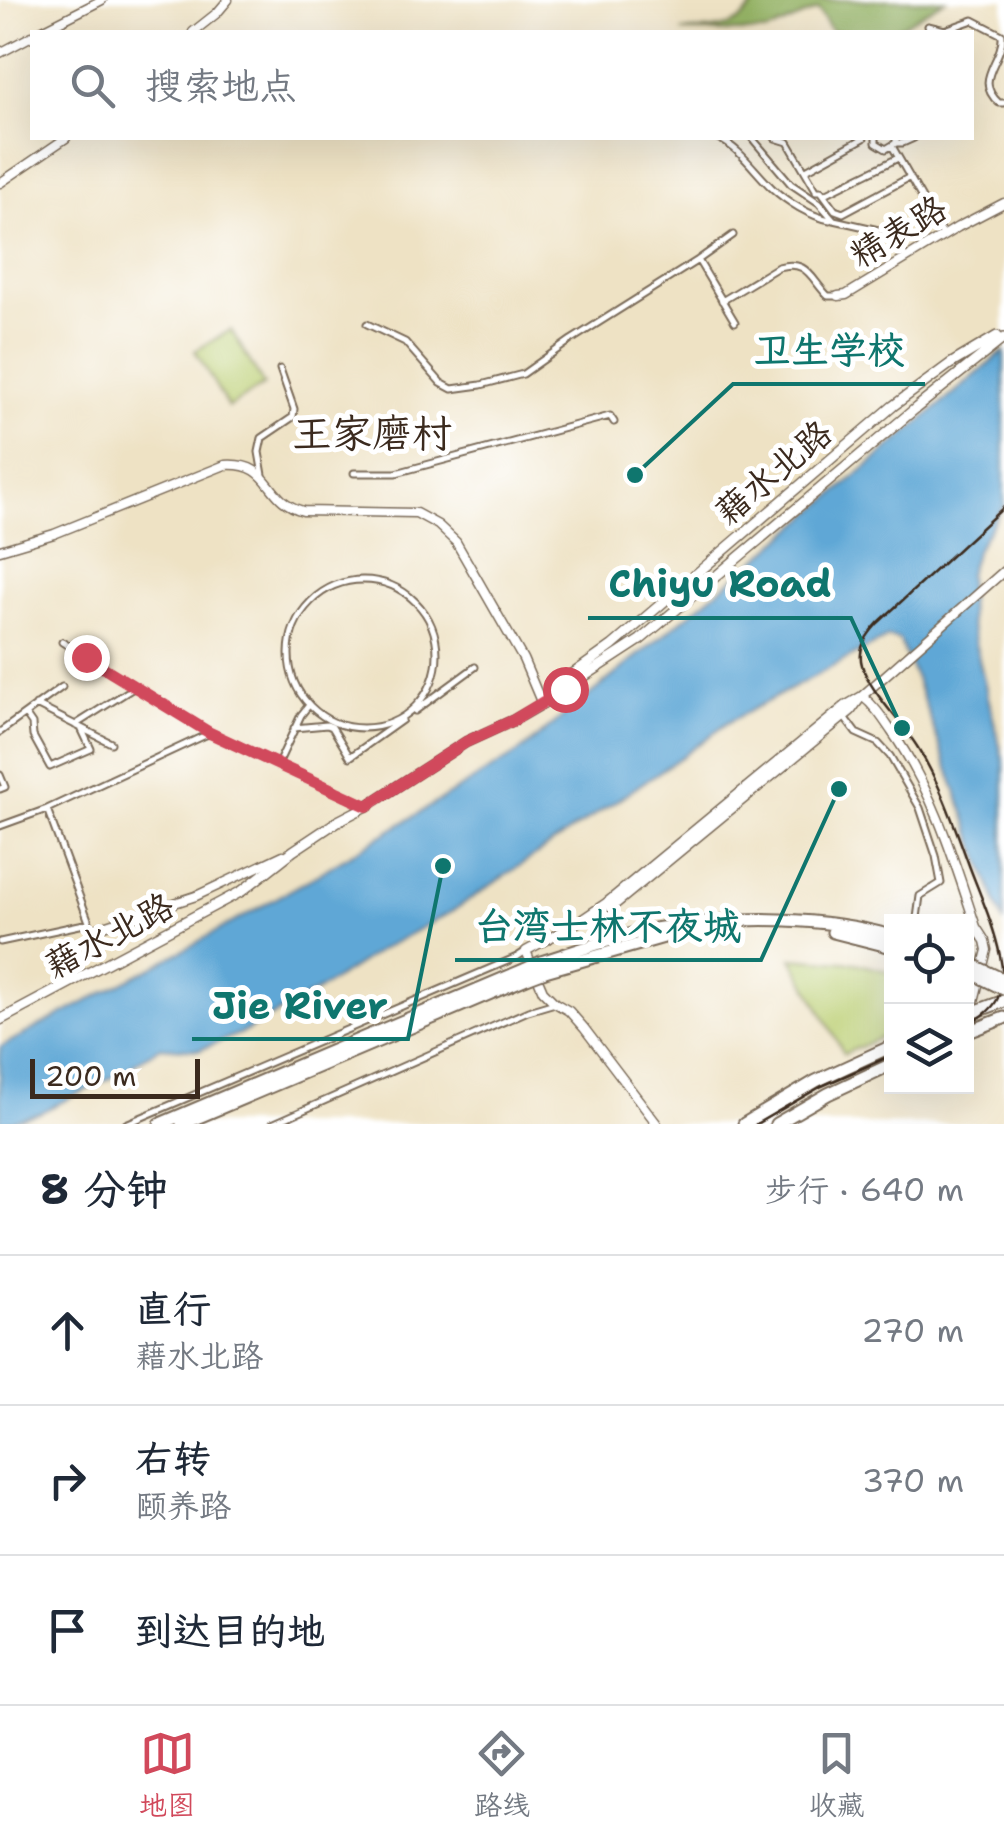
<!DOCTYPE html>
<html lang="zh">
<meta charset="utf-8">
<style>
body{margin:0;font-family:"Shantell Sans","LXGW WenKai TC",sans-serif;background:#f6f6f7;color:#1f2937}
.controls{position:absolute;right:30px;bottom:30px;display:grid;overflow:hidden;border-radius:0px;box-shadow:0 10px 40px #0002}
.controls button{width:90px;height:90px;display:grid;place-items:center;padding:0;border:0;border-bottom:2px solid #e0e1e3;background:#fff;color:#1f2937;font:50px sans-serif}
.scale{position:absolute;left:30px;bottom:25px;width:170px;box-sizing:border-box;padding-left:10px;border:5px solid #3b2a1e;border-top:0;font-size:28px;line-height:35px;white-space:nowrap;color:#3b2a1e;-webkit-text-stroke:8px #fff;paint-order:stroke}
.stop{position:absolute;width:30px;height:30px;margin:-22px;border:8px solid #d1495b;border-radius:50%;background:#fff}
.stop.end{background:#d1495b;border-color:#fff;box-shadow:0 2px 10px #0008}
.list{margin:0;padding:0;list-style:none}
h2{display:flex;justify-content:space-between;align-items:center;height:130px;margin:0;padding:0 40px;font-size:42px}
h2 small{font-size:32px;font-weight:400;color:#747a83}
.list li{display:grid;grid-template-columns:65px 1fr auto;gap:30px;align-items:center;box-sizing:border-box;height:150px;padding:0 40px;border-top:2px solid #e0e1e3}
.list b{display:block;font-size:38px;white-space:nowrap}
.list p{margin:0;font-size:32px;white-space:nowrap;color:#747a83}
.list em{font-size:32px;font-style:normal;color:#747a83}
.icon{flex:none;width:55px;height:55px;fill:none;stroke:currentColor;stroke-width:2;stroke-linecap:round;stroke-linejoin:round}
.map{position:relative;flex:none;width:1004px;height:1124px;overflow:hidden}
.search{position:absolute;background:#fff;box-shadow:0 10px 40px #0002;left:30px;right:30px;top:30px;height:110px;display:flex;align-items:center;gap:25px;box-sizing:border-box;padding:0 35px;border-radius:0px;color:#747a83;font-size:38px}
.sheet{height:580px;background:#fff}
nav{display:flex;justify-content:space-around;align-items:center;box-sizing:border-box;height:140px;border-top:2px solid #e0e1e3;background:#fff;font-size:28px;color:#747a83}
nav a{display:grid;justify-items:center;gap:5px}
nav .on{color:#d1495b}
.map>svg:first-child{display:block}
</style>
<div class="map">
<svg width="1004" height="1124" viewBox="0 0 1004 1124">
<rect width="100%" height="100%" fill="#fff"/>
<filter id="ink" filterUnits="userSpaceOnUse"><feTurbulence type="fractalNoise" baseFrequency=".01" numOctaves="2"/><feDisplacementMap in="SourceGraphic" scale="20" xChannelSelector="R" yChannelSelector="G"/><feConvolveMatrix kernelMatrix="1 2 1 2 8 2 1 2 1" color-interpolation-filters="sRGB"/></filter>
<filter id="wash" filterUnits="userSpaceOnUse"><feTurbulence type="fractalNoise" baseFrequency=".0048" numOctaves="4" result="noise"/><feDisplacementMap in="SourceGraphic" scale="40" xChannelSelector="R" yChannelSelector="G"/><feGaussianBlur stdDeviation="2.25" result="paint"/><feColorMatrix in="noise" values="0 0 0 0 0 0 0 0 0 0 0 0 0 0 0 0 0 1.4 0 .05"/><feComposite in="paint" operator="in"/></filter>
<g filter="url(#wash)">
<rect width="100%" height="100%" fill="#eee2c4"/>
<path fill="#bbcf73" stroke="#7b7c48" stroke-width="2.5" d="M231,330l33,55 -36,22 -33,-56z
M792,958l64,5 35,9v61l-47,21z"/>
<path fill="#94b265" stroke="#686e42" stroke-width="2.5" d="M757,0h188l-54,32h-59l-14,-23 -51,23h-86c35,-4 56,2 76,-32z"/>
<path fill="#5ea7d6" stroke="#4c687a" stroke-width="2.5" d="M1004,351v155l-28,44 -8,24 2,48 34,141v161l-89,-247 -16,-37 -11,-3 -161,86 -43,32 -233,157 -71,38 -63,41 -71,40 -47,19 -39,-3 -41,27 -80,39 -39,11v-77l162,-85 143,-80 213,-129 249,-202z"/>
</g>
<g filter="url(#ink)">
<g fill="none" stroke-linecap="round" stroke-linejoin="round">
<g stroke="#7a6a58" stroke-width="9">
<path id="street" d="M928,26l17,4 28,-10 29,15c2,26 -30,44 -3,68h5
M718,138c24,12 35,32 54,50 15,14 38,28 58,32
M752,138l39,46 28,19 15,17 58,13 14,25
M775,138l13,4 28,48
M876,138v5l10,6 10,-6v-5
M896,143h7l11,-5
M892,146l51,89
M806,170l58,-32
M816,191h5l14,19 8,3 67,-36
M825,194l73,-36
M698,260l37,62
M722,301l56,-34c30,-8 32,11 50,29h10
M367,324l38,18 36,41 11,6 29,-4 42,-11 48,-34 127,-80 35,-25
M354,473h42l214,-57 4,6
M263,475l-4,-23 3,-14 31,-21 1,-8 -14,-40
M289 654a74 74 0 1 1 148 0a74 74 0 1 1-148 0Z
M62,642l148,91 157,73
M36,705l75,38
M415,711l60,-44
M25,714l7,10 1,12 17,31 41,-18 -10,-21
M844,717l12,16 22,10 12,13 30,52 16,48 5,27 -21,13 -3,22
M75,725l60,-38
M294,728l33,-3 5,2 18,30 52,-37
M0,732l62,-45
M278,764l23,-49 8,-10
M0,775l5,12 -5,2
M47,809l45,121
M0,826l47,-17 163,-76
M0,942l89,-19
M126,1124l391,-167 9,-6
M272,1124l256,-113 27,-8"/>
</g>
<g stroke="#7a6a58" stroke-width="11">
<path id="secondary" d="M39,32l63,-32
M193,32l24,-19 11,-13
M0,53l32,-17
M0,183l66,-45
M838,296l8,-1 112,-68 46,-24
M0,550l54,-16 171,-69c49,-3 38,35 78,46l113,2 22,12 18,17 67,117 19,45
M862,696c13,10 21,23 30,36 41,58 62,128 84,195l9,14 2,9 -16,63
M606,903l5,5 240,-197 8,-11
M92,930l104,-34 87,-41
M966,960l10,-33
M657,1124l-73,-96 -15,-17 -14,-8 -12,-12 -17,-40 49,-27 31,-21 239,-197 17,-10 142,-125"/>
</g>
<g stroke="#7a6a58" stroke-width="12">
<path id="primary" d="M554,692l16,-16 42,-30 281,-240 57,-42 47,-28
M0,1020l242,-129 51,-40 45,-30 29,-15 99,-64 48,-22 28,-16 98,-64 276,-232 88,-70"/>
</g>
<g stroke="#7a6a58" stroke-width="15">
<path id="highway" d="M833,932l59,15
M541,962c42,-13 84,-29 127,-35 72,-11 153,-11 224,9
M545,971l126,-36 54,-7
M966,1015l38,-14
M966,1033l38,-15
M160,1124l366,-155
M182,1124l347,-147
M744,1124l72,-43 76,-35
M776,1124l52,-30 64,-30"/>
</g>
<use href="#street" stroke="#fff" stroke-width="5"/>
<use href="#secondary" stroke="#fff" stroke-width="8"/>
<use href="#primary" stroke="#fff" stroke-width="9"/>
<use href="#highway" stroke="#fff" stroke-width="11"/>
<path stroke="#3b2a1e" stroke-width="2.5" d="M966,1026c13,-7 29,-17 33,-31 4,-12 4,-26 1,-39 -6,-30 -19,-59 -30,-88 -15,-41 -29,-83 -52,-120 -15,-25 -49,-57 -56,-83 -5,-17 5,-30 16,-42l126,-116
M756,1124l66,-38 70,-31"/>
<g stroke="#7a6a58" stroke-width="15" stroke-linecap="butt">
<path id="highway-bridge" d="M966,962l38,18
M526,969l15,-7
M966,970l38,19
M529,977l16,-6"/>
</g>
<use href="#highway-bridge" stroke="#fff" stroke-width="11"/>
</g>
</g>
<g fill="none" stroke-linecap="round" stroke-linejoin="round" filter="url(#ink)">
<path stroke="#d1495b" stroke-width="12" d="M86,657l124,76 157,73 99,-64 48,-22 51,-31"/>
</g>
<g text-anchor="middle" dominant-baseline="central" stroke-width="10" stroke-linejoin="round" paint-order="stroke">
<g font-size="35" fill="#3b2a1e" stroke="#fff">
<text transform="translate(898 231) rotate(-31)">精表路</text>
<text transform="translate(773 472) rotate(-40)">藉水北路</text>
<text transform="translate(109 935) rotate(-28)">藉水北路</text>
</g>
<g font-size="40" fill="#3b2a1e" stroke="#fff">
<text x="372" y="433">王家磨村</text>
</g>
</g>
<path fill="none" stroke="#0f766e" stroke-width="4" d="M635 475L733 384H925M902 728L851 618H588M839 789L761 960H455M443 866L408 1039H192"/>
<g fill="#0f766e" stroke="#fff" stroke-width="4">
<circle cx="635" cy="475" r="10"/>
<circle cx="902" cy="728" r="10"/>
<circle cx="839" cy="789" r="10"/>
<circle cx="443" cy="866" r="10"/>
</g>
<g font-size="38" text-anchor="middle" font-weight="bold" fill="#0f766e" stroke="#fff" stroke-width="10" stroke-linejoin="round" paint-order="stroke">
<text x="829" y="363">卫生学校</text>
<text x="720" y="597">Chiyu Road</text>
<text x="608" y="939">台湾士林不夜城</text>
<text x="300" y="1019">Jie River</text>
</g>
</svg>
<div class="controls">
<button><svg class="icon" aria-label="locate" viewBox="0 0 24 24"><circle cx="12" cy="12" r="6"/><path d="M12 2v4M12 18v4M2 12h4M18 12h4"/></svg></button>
<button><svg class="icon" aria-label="layers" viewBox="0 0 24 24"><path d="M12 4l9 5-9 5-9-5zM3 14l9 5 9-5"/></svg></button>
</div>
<div class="scale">200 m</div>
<div class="stop" style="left:565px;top:689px"></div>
<div class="stop end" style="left:86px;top:657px"></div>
<div class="search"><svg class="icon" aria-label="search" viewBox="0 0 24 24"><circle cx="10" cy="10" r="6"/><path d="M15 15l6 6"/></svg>搜索地点</div>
</div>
<section class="sheet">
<h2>8 分钟<small>步行 · 640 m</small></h2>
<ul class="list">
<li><svg class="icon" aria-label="ahead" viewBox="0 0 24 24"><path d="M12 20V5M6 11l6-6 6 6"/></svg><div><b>直行</b><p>藉水北路</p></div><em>270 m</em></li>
<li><svg class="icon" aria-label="right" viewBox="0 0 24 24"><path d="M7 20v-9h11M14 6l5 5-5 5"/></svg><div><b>右转</b><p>颐养路</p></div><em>370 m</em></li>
<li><svg class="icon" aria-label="arrive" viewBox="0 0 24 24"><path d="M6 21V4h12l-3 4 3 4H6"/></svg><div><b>到达目的地</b></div></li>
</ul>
</section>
<nav>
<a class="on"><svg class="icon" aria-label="map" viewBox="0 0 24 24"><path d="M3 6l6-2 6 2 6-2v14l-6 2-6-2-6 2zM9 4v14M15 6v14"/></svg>地图</a>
<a><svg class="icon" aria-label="directions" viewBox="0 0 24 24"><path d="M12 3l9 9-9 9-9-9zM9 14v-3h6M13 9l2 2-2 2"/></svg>路线</a>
<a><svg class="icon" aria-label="saved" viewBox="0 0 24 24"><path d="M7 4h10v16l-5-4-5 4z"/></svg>收藏</a>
</nav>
